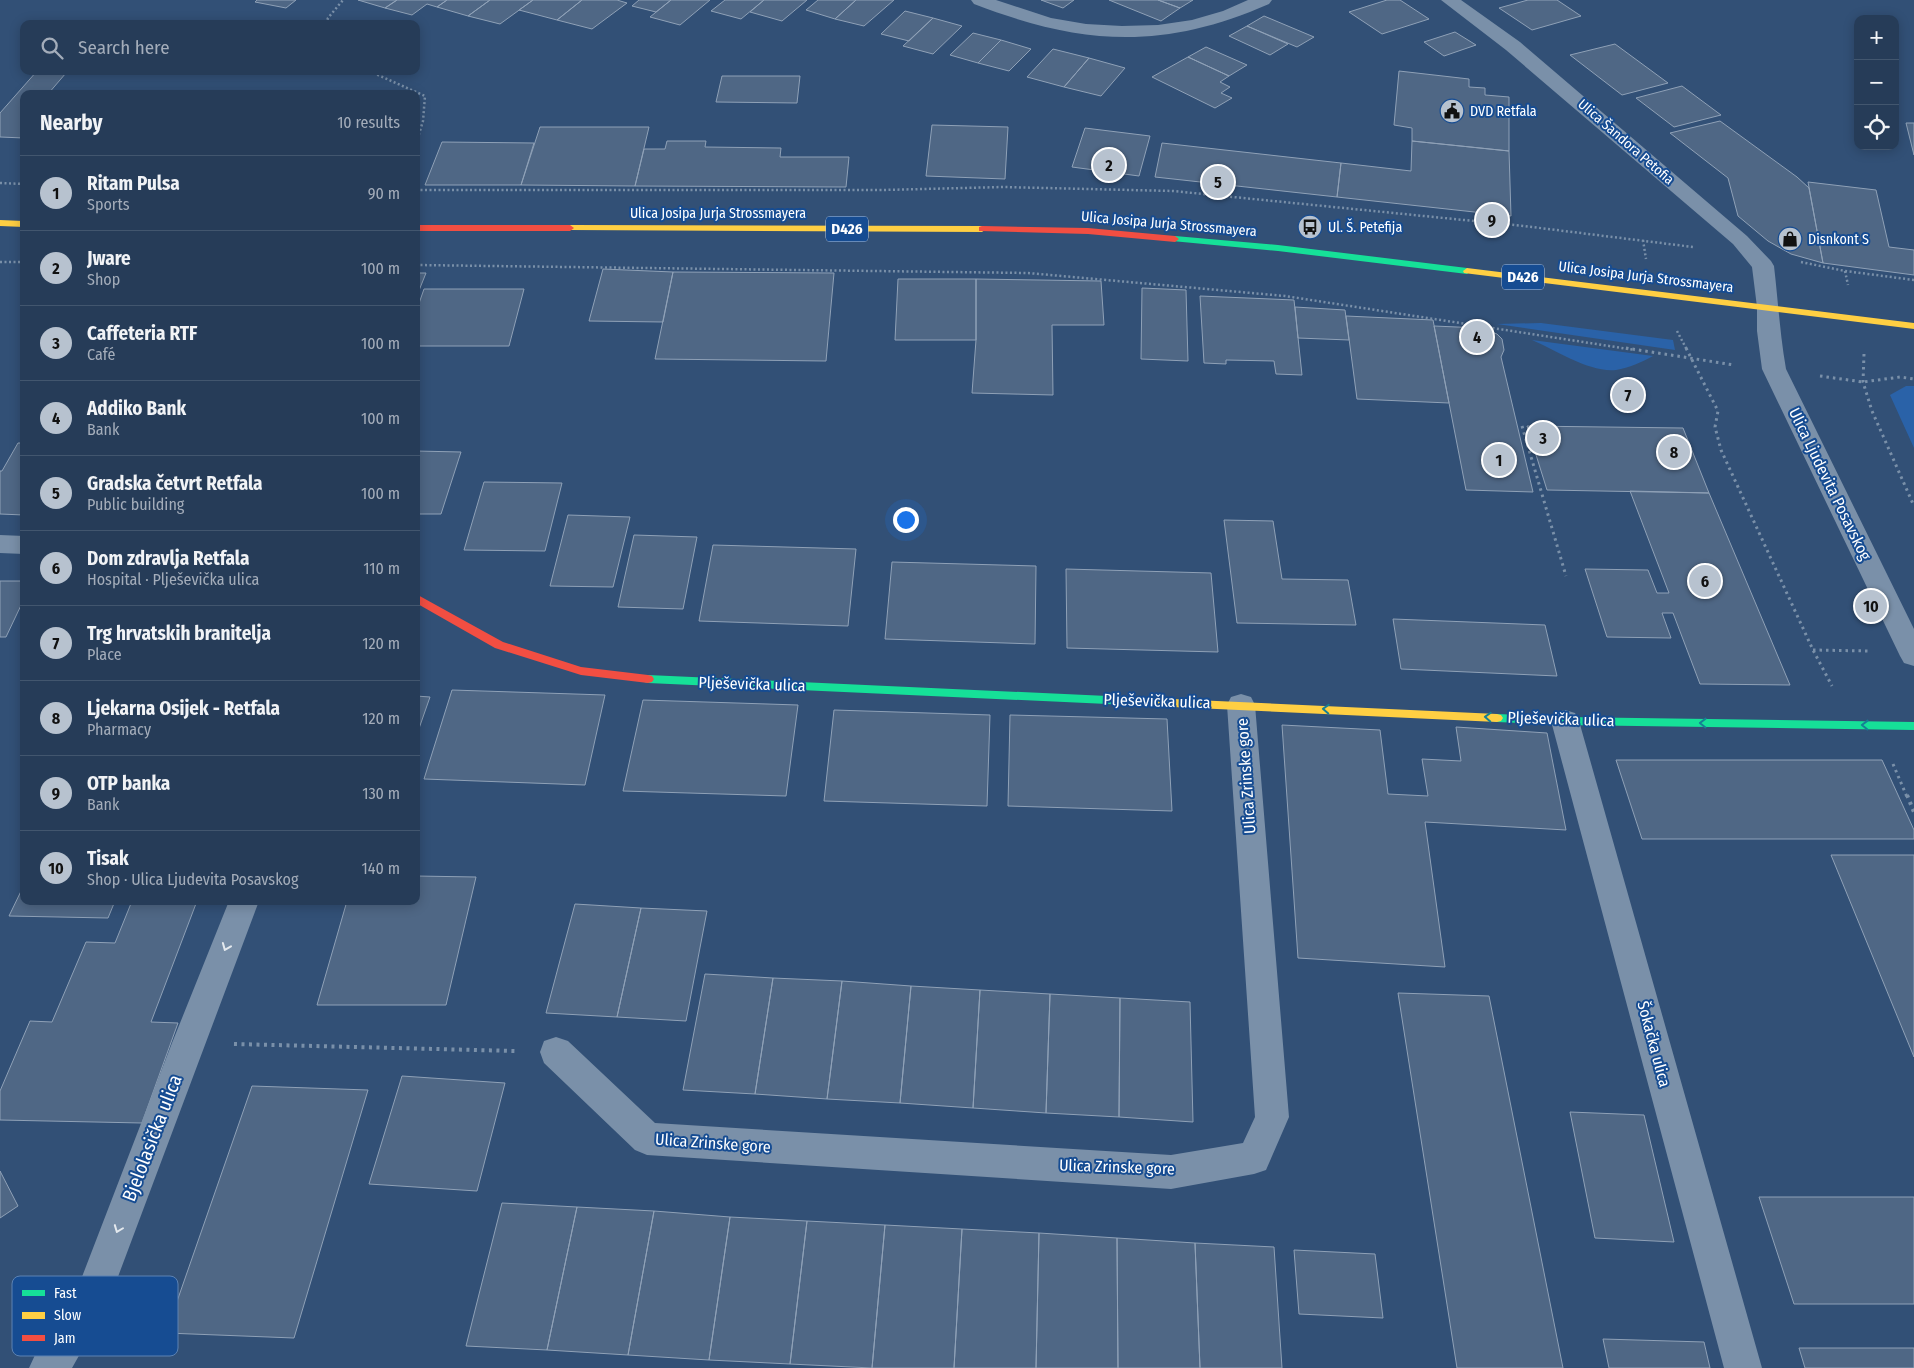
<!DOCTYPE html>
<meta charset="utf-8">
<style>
body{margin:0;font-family:"Fira Sans Condensed",sans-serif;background:#324761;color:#f1f3f6}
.controls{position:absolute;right:15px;top:15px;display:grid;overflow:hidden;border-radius:10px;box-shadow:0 2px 12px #0003}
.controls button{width:45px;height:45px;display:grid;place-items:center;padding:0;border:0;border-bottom:1px solid #42566e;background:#263c58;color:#f1f3f6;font:25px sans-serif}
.you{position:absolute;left:905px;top:519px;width:18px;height:18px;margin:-12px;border:4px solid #fff;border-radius:50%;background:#1a73e8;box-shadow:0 0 0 8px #1a73e833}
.badge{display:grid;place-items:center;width:32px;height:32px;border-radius:50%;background:#b7c2cf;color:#111;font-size:16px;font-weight:700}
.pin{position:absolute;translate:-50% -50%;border:2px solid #fff;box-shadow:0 1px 5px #0006}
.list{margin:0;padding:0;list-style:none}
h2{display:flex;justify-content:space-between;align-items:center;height:65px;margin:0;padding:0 20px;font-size:21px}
h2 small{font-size:16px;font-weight:400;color:#a4adba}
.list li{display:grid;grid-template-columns:32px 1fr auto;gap:15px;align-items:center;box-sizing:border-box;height:75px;padding:0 20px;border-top:1px solid #42566e}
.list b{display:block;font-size:19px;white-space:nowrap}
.list p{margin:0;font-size:16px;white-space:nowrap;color:#a4adba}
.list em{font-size:16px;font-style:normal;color:#a4adba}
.icon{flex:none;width:28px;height:28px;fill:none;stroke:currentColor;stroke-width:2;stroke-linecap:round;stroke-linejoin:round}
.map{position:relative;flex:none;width:1914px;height:1368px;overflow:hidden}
.search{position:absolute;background:#263c58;box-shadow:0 2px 12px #0003;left:20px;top:20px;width:400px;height:55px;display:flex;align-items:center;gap:12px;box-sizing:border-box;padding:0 18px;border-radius:10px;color:#a4adba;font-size:19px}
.panel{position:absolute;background:#263c58;box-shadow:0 2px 12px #0003;left:20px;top:90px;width:400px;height:815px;border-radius:10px}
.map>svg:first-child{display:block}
</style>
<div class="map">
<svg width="1914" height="1368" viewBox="0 0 1914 1368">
<rect width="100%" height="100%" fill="#325076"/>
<path fill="#2a62a8" d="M1541,323l132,17 2,10 -178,-26z
M1532,340l121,16c-11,6 -24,12 -37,14 -26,3 -60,-20 -84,-30z
M1906,386h8v62l-24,-53z"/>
<path fill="#4f6785" stroke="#8fa1b7" d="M257,0h39l-10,8 -31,-6z
M358,0h39l-12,8z
M397,0h50l-10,7 -10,-3 -15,11 -27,-7z
M447,0h43l-22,16 -31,-9z
M490,0h43l-33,24 -32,-8z
M533,0h49l-25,20 -38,-10z
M582,0h35l10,3 -35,26 -35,-9z
M639,0h32l-15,12 -24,-6z
M671,0h39l-30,25 -30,-8z
M725,0h39l-23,19 -30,-8z
M764,0h43l-25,21 -32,-9z
M818,0h38l-21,19 -29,-9z
M856,0h38l-30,26 -29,-7z
M1041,0h33l-11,8z
M1109,0h49l22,8 -19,13z
M1158,0h35l-13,8z
M1387,0h13l29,19 -47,15 -33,-22z
M1528,0h29l24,16 -49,14 -33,-22z
M905,11l28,7 -24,23 -28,-7z
M1264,16l50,21 -17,10 -50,-21z
M933,18l29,8 -29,28 -30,-8z
M1247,26l41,18 -18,11 -41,-19z
M1455,32l21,13 -32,11 -20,-14z
M973,33l28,7 -23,23 -28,-8z
M1001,40l30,9 -22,22 -31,-8z
M1615,44l53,39 -46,12 -52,-40z
M1206,47l41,18 -18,11 -41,-19z
M1053,49l36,9 -25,29 -37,-10z
M1188,57l41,19 -9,6 10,5 -9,6 11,5 -17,10 -63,-31z
M1089,58l36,10 -24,28 -37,-9z
M37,71l29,2 -18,21h-24v44l-24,-1v-24z
M1399,71l70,8v8l16,1v7l24,2v54l-97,-10v-13l-18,-3z
M722,76h78l-3,27 -81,-1z
M1682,86l39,29 -47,12 -38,-29z
M1720,121l77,56 12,11 14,75 -32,-9 -23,-13 -30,-25 -10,-38 -58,-45z
M1906,123h8v32z
M932,125l76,2 -3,52 -79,-3z
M540,127h109l-14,59 -114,-1z
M1085,128l65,8 -11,40 -67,-9z
M667,141h39l-1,6 76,1 -1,9h69l-3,30 -211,-1 9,-37h21z
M1412,141l97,10 2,65 -174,-19 4,-34 70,8z
M442,142l92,1 -13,42h-96z
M1162,143l179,20 -4,34 -182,-20z
M1808,182l68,8 13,57 25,3v25l-91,-12z
M603,269l70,3 -10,50 -74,-1z
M673,272l161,1 -8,88 -171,-2z
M416,273h10l-10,25z
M898,279h78v61h-81z
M976,279l125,2 3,44h-52l1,70 -81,-2 4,-53z
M1142,288l44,2 2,71 -47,-2z
M424,289h100l-15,57h-93v-34z
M1200,296l94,4 8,75 -26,-1 -2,-13 -48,-1v4l-22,-1z
M1295,307l50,3 4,30 -51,-2z
M1346,316l87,4 16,83 -92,-4z
M1434,326l46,2 17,6 5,5 2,11 -3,7 32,135 -67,-2z
M1527,426l156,2 26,65 -162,-3z
M18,443h6v72l-24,-1v-43h2z
M416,451l45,1 -20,62h-25z
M484,482l78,1 -17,68 -81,-1z
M1630,491l79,2 81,192 -90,-1 -27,-71h-11l9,25 -64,-1 -22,-68 63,1 9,23h12z
M568,515l62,2 -17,70 -63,-1z
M1224,520l49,1 9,58 66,1 8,45 -119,-2z
M634,535l63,2 -14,72 -65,-2z
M713,545l143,4 -8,77 -149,-5z
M892,562l144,4 -1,78 -150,-5z
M1066,569l145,4 7,79 -151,-4z
M0,581h24v18l-18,38h-6z
M1393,619l152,6 12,51 -156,-7z
M452,690l153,5 -20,90 -161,-6z
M416,696l14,1 -14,40z
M643,700l155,5 -12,91 -163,-5z
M834,710l156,5 -3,91 -163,-5z
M1010,715l157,4 5,92 -164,-5z
M1282,725l98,5 8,64 40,2 -6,-37 39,2 -5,-34 91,6 19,97 -141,-8 20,145 -147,-9z
M1616,760h266l32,70v9h-272z
M1831,855h83v202z
M416,876l60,1 -30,128h-129l30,-104h69z
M24,885v16h91l-7,17 -99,-2z
M132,901h65l-46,121 27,1 -36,100 -142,-3v-29l30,-70 22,1 34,-80 29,1z
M575,904l66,4 -24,109 -71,-4z
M641,908l66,3 -21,110 -69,-4z
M705,974l68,4 -18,116 -72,-4z
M773,978l69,3 -15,118 -72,-5z
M842,981l69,5 -11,117 -73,-4z
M911,986l69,4 -7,118 -73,-5z
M980,990l70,4 -4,119 -73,-5z
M1398,993l91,3 74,372h-106z
M1050,994l70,4 -1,119 -73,-4z
M1120,998l70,4 3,120 -74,-5z
M402,1076l103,7 -28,108 -108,-7z
M252,1086l116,4 -74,248 -128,-5z
M1570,1112l74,3 30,127 -79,-4z
M0,1171l18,35 -18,12z
M1759,1197h155v107h-120z
M502,1203l75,4 -30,143 -81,-4z
M577,1207l77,4 -26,144 -81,-5z
M654,1211l76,6 -21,143 -81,-5z
M730,1217l77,4 -17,143 -81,-4z
M807,1221l78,4 -13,143 -82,-4z
M885,1225l77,4 -8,139h-82z
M962,1229l77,4 -3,135h-82z
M1039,1233l78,5 1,130h-82z
M1117,1238l78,5 5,125h-82z
M1195,1243l79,4 8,121h-82z
M1294,1250l81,4 8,64 -84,-4z
M1603,1339l101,3 6,26h-101z
M1799,1348h115v20h-109z"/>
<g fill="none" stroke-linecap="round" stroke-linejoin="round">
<path stroke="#7a90a9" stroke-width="2.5" stroke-dasharray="2 2.5" stroke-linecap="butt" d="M326,24l2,-6 15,-18
M369,71l56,25 -2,25 -7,23
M0,183l24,1
M416,190h467l120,-3 170,4 351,35 169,21
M1643,240l3,19
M0,262h24
M1801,262l44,9 69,9
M416,265l612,8 257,23 350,54
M1845,271l3,14
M1677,331l10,19"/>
<path stroke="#7a90a9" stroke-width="3" stroke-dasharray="2.5 4" stroke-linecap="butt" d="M1626,348l108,17
M1686,348l32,63 -3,16 6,23 92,200 19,36
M1864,354l-1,28 9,29 42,95
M1820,376l43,6 37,-5 14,2
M1522,426l44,150
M1813,650l55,1
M1893,764l14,33"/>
<path stroke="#7a90a9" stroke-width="4" stroke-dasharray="3 4.5" stroke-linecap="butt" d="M1907,795l7,17
M234,1044l281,7"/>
<path fill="#7a90a9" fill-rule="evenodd" d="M971,0h25l55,18 35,6 36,2 36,-1 34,-5 31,-9 25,-11h24l-3,4c-107,47 -188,41 -295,0z
M1441,0h20l59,42 227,194 24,25 3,5c4,34 6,69 12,103l128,260v37l-10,-3 -4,-7 -138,-287 -5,-38v-24l-5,-40 -19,-23 -227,-194z
M0,535l24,1v18l-24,-1z
M1241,694l10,3 4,8 34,412 -23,53 -12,4 -83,15 -524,-34 -12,-5 -91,-87 -4,-11 4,-11 12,-4 12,4 87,82 516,32 72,-12 12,-26 -28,-412 4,-8z
M1565,710l10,3 4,8 183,647h-38l-173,-647 4,-8z
M229,901h30l-152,405 -35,62h-43l6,-13 7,-7 38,-66 92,-239z"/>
<path fill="#16e098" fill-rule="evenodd" d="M1175,236l103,9 189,23 4,3 -4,3 -189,-23 -106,-10v-4z
M648,675l481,22 4,1 2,3 -2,3 -4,1 -481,-22 -4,-1 -2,-3 2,-3z
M1497,714l68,3 349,5v8l-349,-5 -68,-3 -4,-1 -2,-3 2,-3z"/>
<path fill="#ffcf43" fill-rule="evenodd" d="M0,220l24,1v6l-24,-1z
M570,225l412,1 4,3 -4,3 -415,-2v-4z
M1467,268l447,55v6l-450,-56 -1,-2z
M1129,697l368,17 4,1 2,3 -2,3 -4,1 -368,-17 -4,-1 -2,-3 2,-3z"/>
<path fill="#f24e42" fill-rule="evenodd" d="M416,225h154l4,3 -4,3h-154z
M982,226l106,2 87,8 4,3 -4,3 -87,-8 -109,-3v-4z
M416,594l87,48 78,25 67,8 4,1 2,3 -2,3 -4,1 -67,-8 -86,-27 -79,-45z"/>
</g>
<defs><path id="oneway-chevron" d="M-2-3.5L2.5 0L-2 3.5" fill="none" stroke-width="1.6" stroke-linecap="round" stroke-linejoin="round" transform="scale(1.25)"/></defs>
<g stroke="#168094">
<use href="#oneway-chevron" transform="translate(1326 709) rotate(-177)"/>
<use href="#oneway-chevron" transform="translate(1488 717) rotate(-177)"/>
<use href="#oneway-chevron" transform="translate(1703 723) rotate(-179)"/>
<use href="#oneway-chevron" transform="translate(1865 725) rotate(-179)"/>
</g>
<g stroke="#e4e9ee">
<use href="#oneway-chevron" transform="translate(226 947) rotate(112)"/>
<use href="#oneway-chevron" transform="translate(118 1229) rotate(111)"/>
</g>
<defs>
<g id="civic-disc" transform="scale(1.25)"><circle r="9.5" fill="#b7c2cf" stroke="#164c92"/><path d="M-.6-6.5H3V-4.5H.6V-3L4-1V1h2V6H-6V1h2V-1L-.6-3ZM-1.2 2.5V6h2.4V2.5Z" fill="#111"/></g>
<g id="bus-disc" transform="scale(1.25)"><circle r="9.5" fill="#b7c2cf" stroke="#164c92"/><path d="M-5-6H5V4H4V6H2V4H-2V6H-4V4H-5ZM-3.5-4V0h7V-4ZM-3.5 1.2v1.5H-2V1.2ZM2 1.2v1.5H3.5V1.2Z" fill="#111"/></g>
<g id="shop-disc" transform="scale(1.25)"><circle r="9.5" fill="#b7c2cf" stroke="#164c92"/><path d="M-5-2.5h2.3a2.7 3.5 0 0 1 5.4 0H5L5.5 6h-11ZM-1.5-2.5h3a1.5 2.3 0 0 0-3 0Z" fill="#111"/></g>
</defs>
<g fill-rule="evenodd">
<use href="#civic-disc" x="1452" y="111"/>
<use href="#bus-disc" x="1310" y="227"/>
<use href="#shop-disc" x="1790" y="239"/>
</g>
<g text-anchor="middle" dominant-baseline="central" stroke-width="4" stroke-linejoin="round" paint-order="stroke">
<g font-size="14" fill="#fff" stroke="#164c92" text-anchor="start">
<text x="1470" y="111">DVD Retfala</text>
<text x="1328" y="227">Ul. Š. Petefija</text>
<text x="1808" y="239">Disnkont S</text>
</g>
<g font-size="14" fill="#fff" stroke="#164c92">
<text transform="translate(1626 142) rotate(41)">Ulica Šandora Petofia</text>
<text x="718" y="213">Ulica Josipa Jurja Strossmayera</text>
<text transform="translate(1169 224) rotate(5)">Ulica Josipa Jurja Strossmayera</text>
<text transform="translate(1646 277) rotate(7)">Ulica Josipa Jurja Strossmayera</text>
</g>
<g fill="#164c92" stroke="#b9c9de" stroke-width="1">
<rect x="826" y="216.5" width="42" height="25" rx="4"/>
<rect x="1502" y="264.5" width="42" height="25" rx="4"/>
</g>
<g font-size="15" font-weight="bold" fill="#fff">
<text x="847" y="229">D426</text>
<text x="1523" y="277">D426</text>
</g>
<g font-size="16" fill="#fff" stroke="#164c92">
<text transform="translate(1830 484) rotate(64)">Ulica Ljudevita Posavskog</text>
<text transform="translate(752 684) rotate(2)">Plješevička ulica</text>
<text transform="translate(1157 701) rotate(2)">Plješevička ulica</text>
<text transform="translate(1561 719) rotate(2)">Plješevička ulica</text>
<text transform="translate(1246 776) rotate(-94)">Ulica Zrinske gore</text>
<text transform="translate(1654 1044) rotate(75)">Šokačka ulica</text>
<text transform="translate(713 1143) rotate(4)">Ulica Zrinske gore</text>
<text transform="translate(1117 1167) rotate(2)">Ulica Zrinske gore</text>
</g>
<g font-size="19" fill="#fff" stroke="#164c92">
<text transform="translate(152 1138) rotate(-69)">Bjelolasička ulica</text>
</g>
</g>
<rect x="12" y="1276" width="166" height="80" rx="8" fill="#164c92" stroke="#5c82b3" stroke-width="1"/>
<rect x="22" y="1290" width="23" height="6" fill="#16e098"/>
<rect x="22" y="1312" width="23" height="7" fill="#ffcf43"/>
<rect x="22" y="1335" width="23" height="6" fill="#f24e42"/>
<g font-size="14" fill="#fff">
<text x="54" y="1298">Fast</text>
<text x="54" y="1320">Slow</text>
<text x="54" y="1343">Jam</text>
</g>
</svg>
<div class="controls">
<button>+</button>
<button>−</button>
<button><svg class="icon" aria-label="locate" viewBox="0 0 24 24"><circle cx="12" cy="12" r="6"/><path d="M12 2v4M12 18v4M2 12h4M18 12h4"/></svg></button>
</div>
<div class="you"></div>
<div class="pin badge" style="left:1499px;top:460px">1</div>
<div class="pin badge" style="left:1109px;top:165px">2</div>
<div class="pin badge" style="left:1543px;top:438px">3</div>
<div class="pin badge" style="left:1477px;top:337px">4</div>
<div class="pin badge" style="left:1218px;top:182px">5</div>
<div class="pin badge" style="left:1705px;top:581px">6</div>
<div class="pin badge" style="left:1628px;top:395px">7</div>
<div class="pin badge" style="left:1674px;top:452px">8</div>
<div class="pin badge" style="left:1492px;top:220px">9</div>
<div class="pin badge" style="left:1871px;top:606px">10</div>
<div class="search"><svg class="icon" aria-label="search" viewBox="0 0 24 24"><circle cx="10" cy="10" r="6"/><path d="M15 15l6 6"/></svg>Search here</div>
<section class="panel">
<h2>Nearby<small>10 results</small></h2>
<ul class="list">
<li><span class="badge">1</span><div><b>Ritam Pulsa</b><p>Sports</p></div><em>90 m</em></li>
<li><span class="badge">2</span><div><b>Jware</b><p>Shop</p></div><em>100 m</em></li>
<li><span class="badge">3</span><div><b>Caffeteria RTF</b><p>Café</p></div><em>100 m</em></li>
<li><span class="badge">4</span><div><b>Addiko Bank</b><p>Bank</p></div><em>100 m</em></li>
<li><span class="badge">5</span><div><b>Gradska četvrt Retfala</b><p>Public building</p></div><em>100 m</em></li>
<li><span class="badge">6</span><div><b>Dom zdravlja Retfala</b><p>Hospital · Plješevička ulica</p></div><em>110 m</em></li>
<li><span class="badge">7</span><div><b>Trg hrvatskih branitelja</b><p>Place</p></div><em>120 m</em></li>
<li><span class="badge">8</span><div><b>Ljekarna Osijek - Retfala</b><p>Pharmacy</p></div><em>120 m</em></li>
<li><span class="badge">9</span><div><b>OTP banka</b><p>Bank</p></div><em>130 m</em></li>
<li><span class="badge">10</span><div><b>Tisak</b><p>Shop · Ulica Ljudevita Posavskog</p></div><em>140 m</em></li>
</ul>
</section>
</div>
